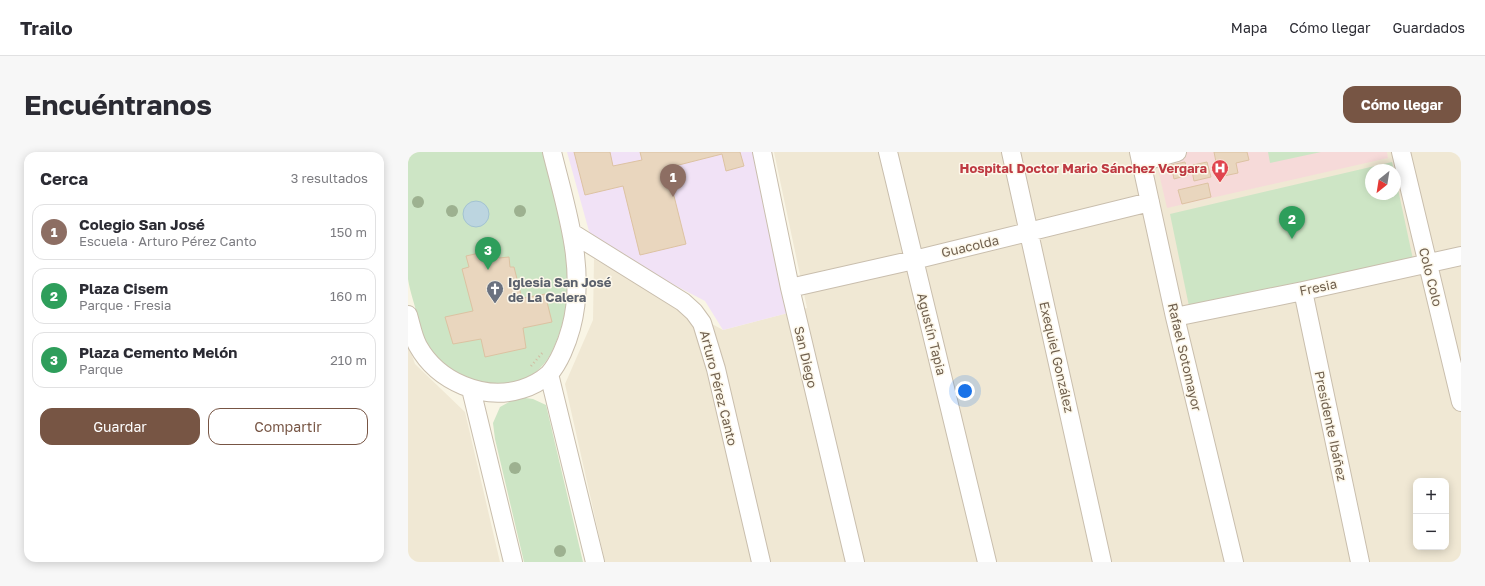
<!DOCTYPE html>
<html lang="es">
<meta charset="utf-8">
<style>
body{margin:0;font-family:"Golos Text",sans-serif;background:#f7f7f7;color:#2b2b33}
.controls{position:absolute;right:12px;bottom:12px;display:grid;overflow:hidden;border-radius:8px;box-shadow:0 2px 10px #0003}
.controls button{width:36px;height:36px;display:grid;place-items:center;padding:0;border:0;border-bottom:1px solid #e1e1e2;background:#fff;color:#2b2b33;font:20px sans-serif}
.compass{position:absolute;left:957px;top:12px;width:36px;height:36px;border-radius:50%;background:#fff;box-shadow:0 2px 10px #0003;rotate:210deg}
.you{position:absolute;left:557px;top:239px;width:14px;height:14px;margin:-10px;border:3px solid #fff;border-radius:50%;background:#1a73e8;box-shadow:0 0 0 6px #1a73e833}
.badge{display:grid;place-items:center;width:26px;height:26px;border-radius:50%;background:#754;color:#fff;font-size:13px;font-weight:700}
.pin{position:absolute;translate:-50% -33px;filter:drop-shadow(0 1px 2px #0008)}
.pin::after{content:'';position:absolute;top:21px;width:14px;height:12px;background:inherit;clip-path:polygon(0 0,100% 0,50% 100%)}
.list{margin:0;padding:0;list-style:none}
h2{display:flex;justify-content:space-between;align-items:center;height:52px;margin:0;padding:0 16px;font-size:17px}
h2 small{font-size:13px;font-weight:400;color:#7c7c81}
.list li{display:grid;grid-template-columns:26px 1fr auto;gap:12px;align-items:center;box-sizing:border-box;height:56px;margin:0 8px 8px;padding:0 8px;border:1px solid #e1e1e2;border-radius:12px}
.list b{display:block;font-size:15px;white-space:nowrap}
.list p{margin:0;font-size:13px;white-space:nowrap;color:#7c7c81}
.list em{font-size:13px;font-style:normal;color:#7c7c81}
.actions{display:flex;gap:8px;padding:12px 16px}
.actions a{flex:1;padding:9px 0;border:1px solid #754;border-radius:12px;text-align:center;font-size:14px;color:#754}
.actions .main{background:#754;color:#fff}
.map{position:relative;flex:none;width:1053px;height:410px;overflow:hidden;border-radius:12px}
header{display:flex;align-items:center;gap:24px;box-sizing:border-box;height:56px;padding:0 20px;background:#fff;border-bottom:1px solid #e1e1e2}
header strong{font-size:19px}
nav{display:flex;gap:22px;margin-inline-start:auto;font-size:14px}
.intro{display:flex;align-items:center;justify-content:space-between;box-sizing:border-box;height:96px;padding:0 24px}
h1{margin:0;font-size:28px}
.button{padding:10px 18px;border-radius:12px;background:#754;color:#fff;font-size:14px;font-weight:700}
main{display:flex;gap:24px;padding:0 24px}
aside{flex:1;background:#fff;border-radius:12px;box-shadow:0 2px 10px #0003}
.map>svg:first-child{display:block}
</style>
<header>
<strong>Trailo</strong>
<nav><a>Mapa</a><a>Cómo llegar</a><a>Guardados</a></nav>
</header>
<div class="intro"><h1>Encuéntranos</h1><a class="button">Cómo llegar</a></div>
<main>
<aside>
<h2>Cerca<small>3 resultados</small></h2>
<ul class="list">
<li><span class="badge" style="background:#8d6e63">1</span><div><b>Colegio San José</b><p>Escuela · Arturo Pérez Canto</p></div><em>150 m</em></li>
<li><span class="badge" style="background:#2e9e5b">2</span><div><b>Plaza Cisem</b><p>Parque · Fresia</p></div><em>160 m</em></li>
<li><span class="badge" style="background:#2e9e5b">3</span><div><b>Plaza Cemento Melón</b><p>Parque</p></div><em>210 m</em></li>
</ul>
<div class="actions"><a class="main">Guardar</a><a>Compartir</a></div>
</aside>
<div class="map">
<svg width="1053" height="410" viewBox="0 0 1053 410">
<rect width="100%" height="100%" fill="#f9f5e5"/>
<path fill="#f0e8d4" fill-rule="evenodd" d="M366,0h687v410h-856l-40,-178 28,-64 1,-61 129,71 84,-22zM963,18h24v24h-24zM1008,329h30v66h-30z
M0,192l7,20 50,48 35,150h-92z"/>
<path fill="#f1e2f6" d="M159,0h190l35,160 -69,18 -18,-29 -113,-59z"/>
<path fill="#f6dad9" d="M746,0h233l1,6 -221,50z"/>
<path fill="#cde5c5" d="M0,0h135c16,66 40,130 11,195 -13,30 -37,40 -69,36 -22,-2 -51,-23 -60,-43 -5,-13 -8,-27 -12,-40 -2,-7 -4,-14 -5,-21 0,-14 0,-28 0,-42 0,-28 0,-57 0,-85z
M860,0h53l-51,11z
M984,10l2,8h-23v24h24v-19l19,89 -224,47 -20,-97z
M110,245l15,2 13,6 37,157h-59l-29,-123 -2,-16 7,-16z"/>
<path fill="#bcd5e0" stroke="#a3c3d1" d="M55 62a13 13 0 1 1 26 0a13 13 0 1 1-26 0Z"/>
<path fill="#e9d6be" stroke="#dcc2a2" d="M166,0h36l3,14 29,-6 -2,-8h100l4,14 -18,5 -4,-17 -55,14 19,76 -46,11 -17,-69 -38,9z
M806,0h33l2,8 -13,3 2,10 -19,4z
M777,10l3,13 -14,4 -3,-14z
M799,10l4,15 -17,4 -2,-10 2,-1 -1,-5z
M800,31l3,14 -29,7 -4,-14z
M89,97l2,9 10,-1 1,10h4l7,28h-4l1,4 27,-5 7,28 -29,6 3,20 -41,9 -4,-18 -28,5 -8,-27 28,-6 -11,-42 7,-2 -3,-11z"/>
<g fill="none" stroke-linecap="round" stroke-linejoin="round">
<g stroke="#c9bead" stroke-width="20">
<path id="minor" d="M354,0l28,136 65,274
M480,0l99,410
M603,0l91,410
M731,0l36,165 59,245
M993,0l60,250
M733,10l36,-10
M164,81l111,69 11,10 8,11 14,46 45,193
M382,136l124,-28 236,-58
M895,139l57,271
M0,163c3,10 5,22 10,31 20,36 66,55 104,43 10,-3 19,-8 27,-15 10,-11 18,-31 22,-46 16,-59 -5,-119 -19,-176
M767,165l128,-26 158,-35
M141,222l46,188
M63,237l42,173"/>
</g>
<path stroke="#d0bca3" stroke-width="2.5" stroke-dasharray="1 3" stroke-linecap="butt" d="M123,214l13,-15"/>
<use href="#minor" stroke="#fff" stroke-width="18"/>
</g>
<g fill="#9db190">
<circle cx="10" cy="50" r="6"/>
<circle cx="44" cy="59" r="6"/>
<circle cx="112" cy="59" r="6"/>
<circle cx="107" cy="316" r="6"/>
<circle cx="152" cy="399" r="6"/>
</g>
<defs>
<g id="hospital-pin" transform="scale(0.9)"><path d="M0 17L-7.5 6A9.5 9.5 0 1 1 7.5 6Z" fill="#e0444e" stroke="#fdf8eb"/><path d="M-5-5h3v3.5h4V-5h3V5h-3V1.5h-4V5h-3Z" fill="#fff"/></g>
<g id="church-pin" transform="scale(0.9)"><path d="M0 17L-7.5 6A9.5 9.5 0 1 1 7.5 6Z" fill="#6b7280" stroke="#fdf8eb"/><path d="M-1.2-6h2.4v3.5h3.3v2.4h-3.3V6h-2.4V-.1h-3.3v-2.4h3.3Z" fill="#fff"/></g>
</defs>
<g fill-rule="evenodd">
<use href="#hospital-pin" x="812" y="16"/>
<use href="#church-pin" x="87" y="137"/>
</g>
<g text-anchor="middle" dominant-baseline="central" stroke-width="3" stroke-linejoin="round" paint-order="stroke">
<g font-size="13" font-weight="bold" fill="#be3a42" stroke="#fdf8eb" text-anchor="end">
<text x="799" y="16">Hospital Doctor Mario Sánchez Vergara</text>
</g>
<g font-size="13" fill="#6f5f4d" stroke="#fdf8eb">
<text transform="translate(562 94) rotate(-13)">Guacolda</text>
<text transform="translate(1023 125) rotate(76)">Colo Colo</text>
<text transform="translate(910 135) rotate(-12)">Fresia</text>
<text transform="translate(524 182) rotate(76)">Agustín Tapia</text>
<text transform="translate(398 205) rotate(77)">San Diego</text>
<text transform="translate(649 205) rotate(77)">Exequiel González</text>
<text transform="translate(777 205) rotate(77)">Rafael Sotomayor</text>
<text transform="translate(311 236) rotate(76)">Arturo Pérez Canto</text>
<text transform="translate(923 274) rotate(78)">Presidente Ibáñez</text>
</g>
<g font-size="13" font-weight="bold" fill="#5b616d" stroke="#fdf8eb" text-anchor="start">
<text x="100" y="130">Iglesia San José<tspan x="100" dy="15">de La Calera</tspan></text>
</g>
</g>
</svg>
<div class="controls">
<button>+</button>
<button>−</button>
</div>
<svg class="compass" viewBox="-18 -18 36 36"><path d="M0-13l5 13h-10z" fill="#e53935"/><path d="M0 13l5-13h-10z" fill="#7c7c81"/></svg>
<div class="you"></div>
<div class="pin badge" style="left:265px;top:45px;background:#8d6e63">1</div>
<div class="pin badge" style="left:884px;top:87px;background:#2e9e5b">2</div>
<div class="pin badge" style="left:80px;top:118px;background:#2e9e5b">3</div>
</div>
</main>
